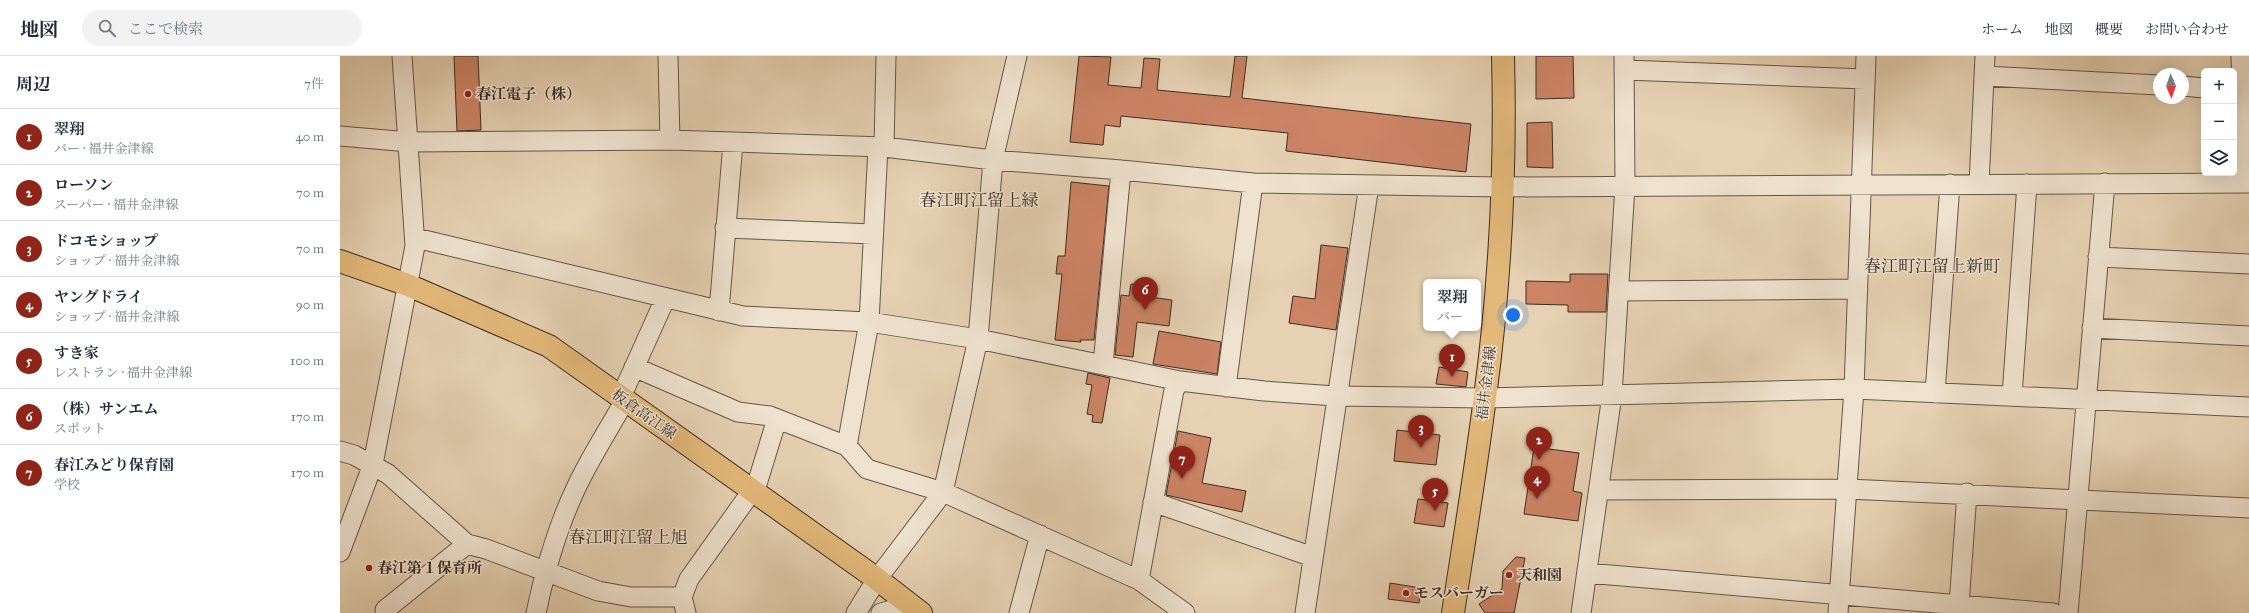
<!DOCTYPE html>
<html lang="ja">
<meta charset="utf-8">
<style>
body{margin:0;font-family:"IM FELL Great Primer","Noto Serif JP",serif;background:#f2f2f3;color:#1f2937}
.controls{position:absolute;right:12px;top:12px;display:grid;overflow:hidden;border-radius:6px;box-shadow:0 4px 16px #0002}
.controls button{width:36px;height:36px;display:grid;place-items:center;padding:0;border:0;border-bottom:1px solid #e0e1e3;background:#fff;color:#1f2937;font:20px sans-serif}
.compass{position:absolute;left:1813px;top:12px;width:36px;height:36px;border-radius:50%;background:#fff;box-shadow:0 4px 16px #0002;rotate:178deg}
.you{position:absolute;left:1173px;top:259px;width:14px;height:14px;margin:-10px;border:3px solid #fff;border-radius:50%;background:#1a73e8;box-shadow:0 0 0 6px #1a73e833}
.badge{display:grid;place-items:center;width:26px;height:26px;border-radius:50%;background:#8f2418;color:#fff;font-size:13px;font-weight:700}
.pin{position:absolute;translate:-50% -33px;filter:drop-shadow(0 1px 2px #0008)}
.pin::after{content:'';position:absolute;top:21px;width:14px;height:12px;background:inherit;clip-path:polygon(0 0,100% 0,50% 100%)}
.popup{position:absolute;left:1083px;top:223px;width:58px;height:52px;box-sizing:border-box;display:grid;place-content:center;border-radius:6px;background:#fff;filter:drop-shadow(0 1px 3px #0005);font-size:13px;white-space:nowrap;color:#747a83}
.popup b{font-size:15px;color:#1f2937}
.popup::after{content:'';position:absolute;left:50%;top:100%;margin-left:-8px;border:8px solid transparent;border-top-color:#fff}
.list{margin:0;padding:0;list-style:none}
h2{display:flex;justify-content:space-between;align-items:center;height:52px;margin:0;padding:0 16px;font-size:17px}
h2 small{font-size:13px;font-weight:400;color:#747a83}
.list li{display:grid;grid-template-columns:26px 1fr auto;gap:12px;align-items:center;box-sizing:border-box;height:56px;padding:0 16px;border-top:1px solid #e0e1e3}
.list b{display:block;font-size:15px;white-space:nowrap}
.list p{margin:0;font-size:13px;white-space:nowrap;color:#747a83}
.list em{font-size:13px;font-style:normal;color:#747a83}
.icon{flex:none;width:22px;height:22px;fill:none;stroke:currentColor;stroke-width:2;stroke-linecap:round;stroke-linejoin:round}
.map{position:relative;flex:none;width:1909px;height:557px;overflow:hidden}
header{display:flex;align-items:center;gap:24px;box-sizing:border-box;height:56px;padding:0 20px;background:#fff;border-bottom:1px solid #e0e1e3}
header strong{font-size:19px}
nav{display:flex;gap:22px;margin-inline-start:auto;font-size:14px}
.search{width:280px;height:36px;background:#f2f2f3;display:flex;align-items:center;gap:10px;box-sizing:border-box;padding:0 14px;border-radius:22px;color:#747a83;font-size:15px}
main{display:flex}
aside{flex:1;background:#fff}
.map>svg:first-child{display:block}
</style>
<header>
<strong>地図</strong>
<div class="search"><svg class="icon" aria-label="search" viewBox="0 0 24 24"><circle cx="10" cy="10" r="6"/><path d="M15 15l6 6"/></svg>ここで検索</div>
<nav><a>ホーム</a><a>地図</a><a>概要</a><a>お問い合わせ</a></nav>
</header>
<main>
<aside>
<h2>周辺<small>7件</small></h2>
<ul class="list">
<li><span class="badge">1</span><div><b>翠翔</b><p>バー · 福井金津線</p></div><em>40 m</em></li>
<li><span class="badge">2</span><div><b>ローソン</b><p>スーパー · 福井金津線</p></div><em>70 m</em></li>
<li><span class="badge">3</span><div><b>ドコモショップ</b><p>ショップ · 福井金津線</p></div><em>70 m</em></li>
<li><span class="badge">4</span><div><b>ヤングドライ</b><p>ショップ · 福井金津線</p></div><em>90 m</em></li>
<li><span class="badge">5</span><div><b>すき家</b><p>レストラン · 福井金津線</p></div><em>100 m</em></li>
<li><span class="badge">6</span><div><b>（株）サンエム</b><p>スポット</p></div><em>170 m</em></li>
<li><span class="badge">7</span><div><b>春江みどり保育園</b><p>学校</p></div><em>170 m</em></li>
</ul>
</aside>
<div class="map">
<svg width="1909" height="557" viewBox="0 0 1909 557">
<rect width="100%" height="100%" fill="#e6d2b3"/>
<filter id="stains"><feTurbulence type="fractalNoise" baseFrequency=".005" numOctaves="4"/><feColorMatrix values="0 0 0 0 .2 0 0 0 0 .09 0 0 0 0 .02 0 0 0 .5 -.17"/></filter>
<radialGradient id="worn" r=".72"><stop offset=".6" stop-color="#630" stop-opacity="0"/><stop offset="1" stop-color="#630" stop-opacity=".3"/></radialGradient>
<path fill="#cc8465" stroke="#3b2d26" d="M114,0h24l3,74 -24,1z
M739,0l32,1 -3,28 33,3 3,-30 16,1 -3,31 73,7 5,-41h12l-5,42 229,26 -5,48 -180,-21 2,-18 -167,-17 -1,11 -15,-2 -2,20 -33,-3z
M1196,0h37l1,42 -38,1z
M1212,66l1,46 -26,-1v-44z
M731,126l38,4 -15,154h-14l1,2 -26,-2 7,-66h-6l2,-18h7z
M981,189l27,3 -12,82 -47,-7 4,-27 22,3z
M1230,218h38l-2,38h-38v-7l-42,-1v-23l44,1z
M791,228l20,3 -1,10 22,3 -3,26 -32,-4 -4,35 -18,-2 6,-60 8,1z
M819,275l62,11 -4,32 -64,-10z
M1099,311l29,5 -2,15 -30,-3z
M748,317l22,5 -8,45 -10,-1 1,-7 -6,-1 5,-29 -6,-1z
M1057,374l43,5 -4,30 -42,-4z
M838,375l33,7 -9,45 44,8 -4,21 -76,-17z
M1194,391l45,6 -6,38 9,2 -4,28 -54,-7z
M1078,443l30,4 -4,24 -30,-4z
M1176,501l9,1 -11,55h-29l-6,-9 23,-15 1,-18z
M1050,527l31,5 -2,15 -31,-4z"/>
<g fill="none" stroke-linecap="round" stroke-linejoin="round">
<g stroke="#665649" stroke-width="21">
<path id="minor" d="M328,0l2,84
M1901,0l4,127
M1285,14l240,9
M1644,20l175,9
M1843,30l21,2
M0,80l69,6 261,-2 214,7 109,13 128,10 132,13 249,4 747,-4
M544,91l2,-91
M1639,128l6,-128
M385,172l148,6
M76,182l327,78 126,6 109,17 202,42 84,10 72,5 149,2 369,-9 395,18
M1758,201l151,7
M1279,235l239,-2
M379,255l14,-168
M1752,272l157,8
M763,309l18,-195
M294,311l104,45 32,4 77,30 20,23 76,23 196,88 46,33
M886,331l27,-204
M1595,337l15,-209
M1672,340l15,-212
M281,341l44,-98
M507,390l22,-124 9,-175
M0,395l14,4 34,19 79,70 19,5 112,42 33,6h51
M1259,434l249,-1 401,19
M813,446l160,55
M0,496l33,-88 42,-218 -13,-190
M1247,517l466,40
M799,524l35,-190 6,-9
M1619,549l8,-112
M48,557l-3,-3 82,-66
M196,557c9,-43 21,-85 40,-125 14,-30 33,-59 49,-88
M346,557l-4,-16 7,-18 68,-95 20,-65
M516,557l21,-34 66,-87 35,-153 15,-179 24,-104
M541,557l29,-8
M679,557l21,-78
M965,557l64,-428
M1241,557l31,-218 13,-209 -1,-130
M1498,557l16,-224 12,-333
M1728,557l37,-430"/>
</g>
<g stroke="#3b2d26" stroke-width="24">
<path id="major" d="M0,205l68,24 141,61 328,233 44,34
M1113,557c11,-72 23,-144 32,-216 15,-112 21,-227 18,-341"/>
</g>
<use href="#minor" stroke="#efe2ce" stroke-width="19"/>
<use href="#major" stroke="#e3b97a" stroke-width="22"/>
</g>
<g fill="#8f2418" stroke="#efe2ce" stroke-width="1.5">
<circle cx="128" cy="38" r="4"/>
<circle cx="29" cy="512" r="4"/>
<circle cx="1169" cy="519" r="4"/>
<circle cx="1066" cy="537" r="4"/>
</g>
<g text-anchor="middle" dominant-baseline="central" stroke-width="3" stroke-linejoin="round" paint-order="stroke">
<g font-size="15" font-weight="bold" fill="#3b2d26" stroke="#efe2ce" text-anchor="start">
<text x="136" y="38">春江電子（株）</text>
<text x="37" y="512">春江第１保育所</text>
<text x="1177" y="519">天和園</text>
<text x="1074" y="537">モスバーガー</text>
</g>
<g font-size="15" fill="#3b2d26" stroke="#efe2ce">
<text transform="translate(1146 327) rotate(-83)">福井金津線</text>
<text transform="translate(304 358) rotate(35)">板倉高江線</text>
</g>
<g font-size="17" fill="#3b2d26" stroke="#efe2ce">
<text x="639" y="144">春江町江留上緑</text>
<text x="1592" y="210">春江町江留上新町</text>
<text x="288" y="481">春江町江留上旭</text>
</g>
</g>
<rect width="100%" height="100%" filter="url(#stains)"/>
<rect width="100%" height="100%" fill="url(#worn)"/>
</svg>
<div class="controls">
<button>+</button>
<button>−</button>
<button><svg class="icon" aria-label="layers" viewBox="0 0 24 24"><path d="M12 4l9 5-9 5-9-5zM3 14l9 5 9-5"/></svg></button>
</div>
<svg class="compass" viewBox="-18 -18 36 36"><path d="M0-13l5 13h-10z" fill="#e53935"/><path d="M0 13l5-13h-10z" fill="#747a83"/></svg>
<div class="you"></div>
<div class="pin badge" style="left:1112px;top:321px">1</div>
<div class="popup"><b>翠翔</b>バー</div>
<div class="pin badge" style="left:1199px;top:404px">2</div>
<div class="pin badge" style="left:1081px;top:392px">3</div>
<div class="pin badge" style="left:1197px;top:443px">4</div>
<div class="pin badge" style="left:1095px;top:455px">5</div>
<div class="pin badge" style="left:805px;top:254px">6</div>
<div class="pin badge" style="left:842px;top:423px">7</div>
</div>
</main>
